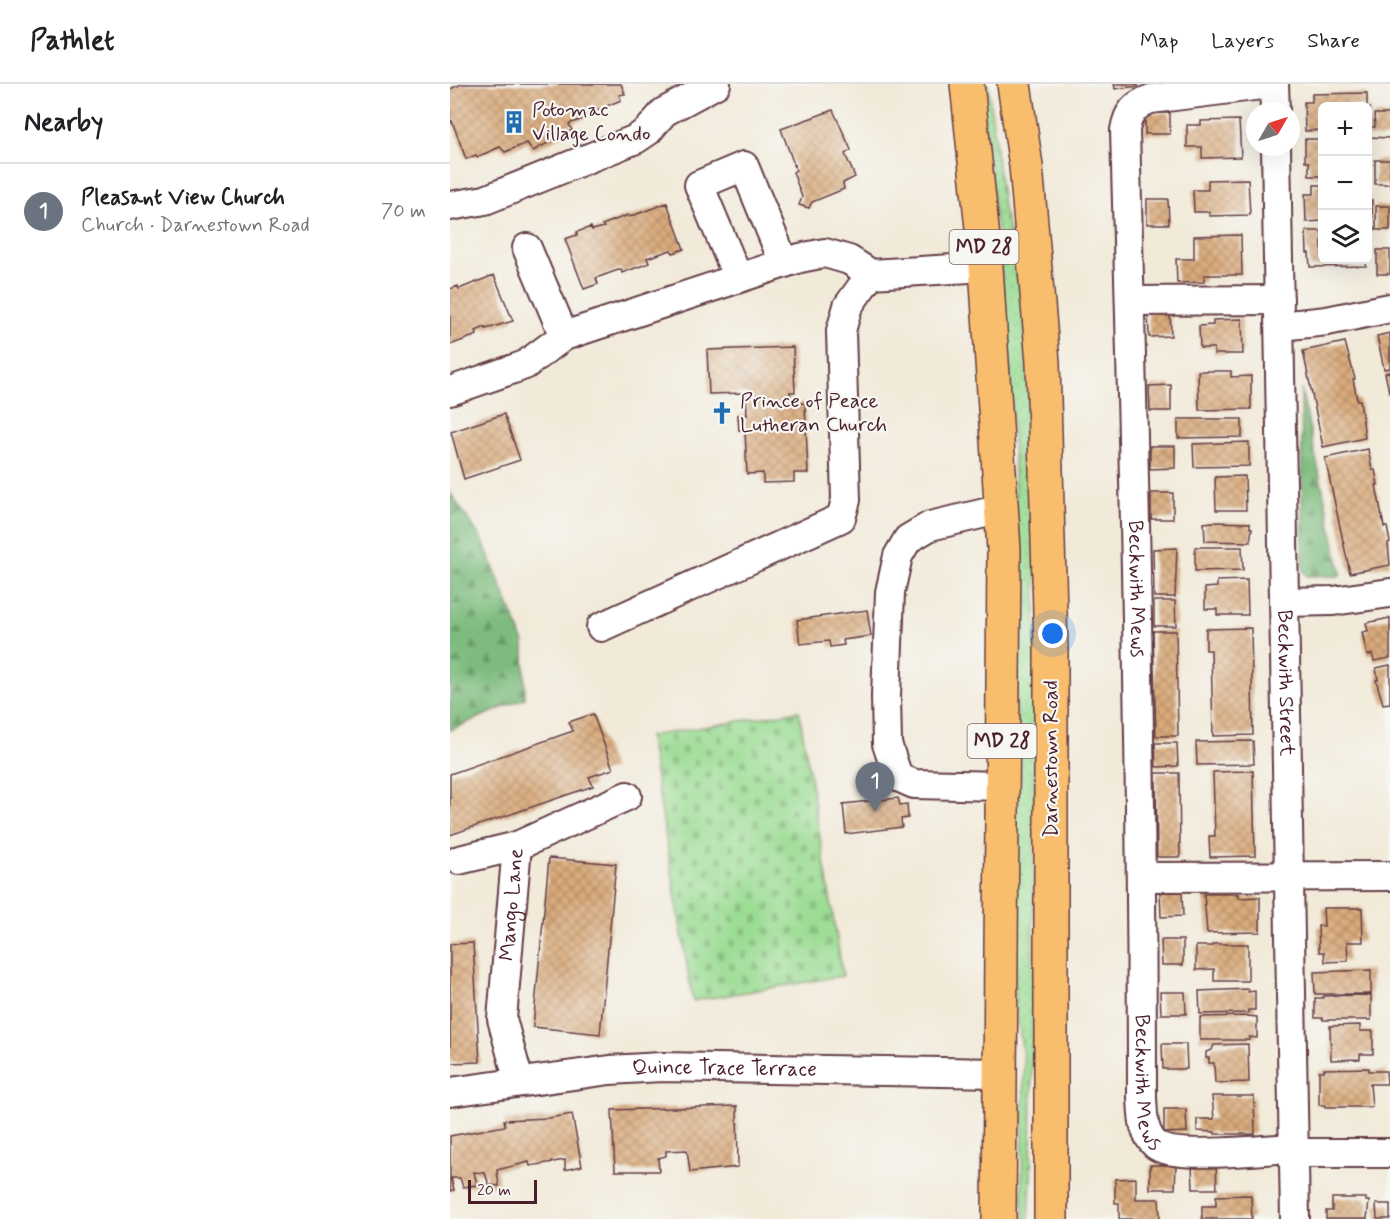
<!DOCTYPE html>
<meta charset="utf-8">
<style>
body{margin:0;font-family:Mynerve,sans-serif;background:#f2f2f2;color:#202124}
.controls{position:absolute;right:18px;top:18px;display:grid;overflow:hidden;border-radius:9px;box-shadow:0 6px 24px #0002}
.controls button{width:54px;height:54px;display:grid;place-items:center;padding:0;border:0;border-bottom:2px solid #e0e0e0;background:#fff;color:#202124;font:30px sans-serif}
.compass{position:absolute;left:796px;top:18px;width:54px;height:54px;border-radius:50%;background:#fff;box-shadow:0 6px 24px #0002;rotate:51deg}
.scale{position:absolute;left:18px;bottom:15px;width:69px;box-sizing:border-box;padding-left:6px;border:3px solid #4a1f2b;border-top:0;font-size:16px;line-height:21px;white-space:nowrap;color:#4a1f2b;-webkit-text-stroke:4px #f6f6f2;paint-order:stroke}
.you{position:absolute;left:603px;top:550px;width:21px;height:21px;margin:-15px;border:4px solid #fff;border-radius:50%;background:#1a73e8;box-shadow:0 0 0 9px #1a73e833}
.badge{display:grid;place-items:center;width:39px;height:39px;border-radius:50%;background:#1f6fb2;color:#fff;font-size:20px;font-weight:700}
.pin{position:absolute;translate:-50% -50px;filter:drop-shadow(0 2px 3px #0008)}
.pin::after{content:'';position:absolute;top:32px;width:21px;height:18px;background:inherit;clip-path:polygon(0 0,100% 0,50% 100%)}
.list{margin:0;padding:0;list-style:none}
h2{display:flex;justify-content:space-between;align-items:center;height:78px;margin:0;padding:0 24px;font-size:26px}
h2 small{font-size:20px;font-weight:400;color:#757577}
.list li{display:grid;grid-template-columns:39px 1fr auto;gap:18px;align-items:center;box-sizing:border-box;height:96px;padding:0 24px;border-top:2px solid #e0e0e0}
.list b{display:block;font-size:22px;white-space:nowrap}
.list p{margin:0;font-size:20px;white-space:nowrap;color:#757577}
.list em{font-size:20px;font-style:normal;color:#757577}
.icon{flex:none;width:33px;height:33px;fill:none;stroke:currentColor;stroke-width:2;stroke-linecap:round;stroke-linejoin:round}
.map{position:relative;flex:none;width:940px;height:1135px;overflow:hidden}
header{display:flex;align-items:center;gap:36px;box-sizing:border-box;height:84px;padding:0 30px;background:#fff;border-bottom:2px solid #e0e0e0}
header strong{font-size:28px}
nav{display:flex;gap:33px;margin-inline-start:auto;font-size:21px}
main{display:flex}
aside{flex:1;background:#fff}
.map>svg:first-child{display:block}
</style>
<header>
<strong>Pathlet</strong>
<nav><a>Map</a><a>Layers</a><a>Share</a></nav>
</header>
<main>
<aside>
<h2>Nearby<small></small></h2>
<ul class="list">
<li><span class="badge" style="background:#6b7280">1</span><div><b>Pleasant View Church</b><p>Church · Darnestown Road</p></div><em>70 m</em></li>
</ul>
</aside>
<div class="map">
<svg width="940" height="1135" viewBox="0 0 940 1135">
<defs>
<pattern id="grass-dots" width="8" height="8" patternUnits="userSpaceOnUse" patternTransform="scale(1.5)"><rect width="8" height="8" fill="#9cdd94"/><path d="M2 2h.1M6 6h.1" fill="none" stroke="#88bd80" stroke-width="1.8" stroke-linecap="round"/></pattern>
<pattern id="forest-firs" width="22" height="20" patternUnits="userSpaceOnUse" patternTransform="scale(1.5)"><rect width="22" height="20" fill="#7dbc7e"/><path d="M5 1l3.5 6h-7zM16 11l3.5 6h-7z" fill="#689867"/></pattern>
<pattern id="cemetery-stones" width="16" height="16" patternUnits="userSpaceOnUse" patternTransform="scale(1.5)"><rect width="16" height="16" fill="#9cdd94"/><path d="M2 7V4a2 2 0 0 1 4 0v3zM10 15v-3a2 2 0 0 1 4 0v3z" fill="#88bd80"/></pattern>
<pattern id="building-cross-hatch" width="8" height="8" patternUnits="userSpaceOnUse" patternTransform="scale(1.5)"><rect width="8" height="8" fill="#daab7c"/><path d="M0 0l8 8M0 8l8-8" fill="none" stroke="#b38b66"/></pattern>
</defs>
<rect width="100%" height="100%" fill="#f6f6f2"/>
<filter id="ink" filterUnits="userSpaceOnUse"><feTurbulence type="fractalNoise" baseFrequency=".0167" numOctaves="2"/><feDisplacementMap in="SourceGraphic" scale="12" xChannelSelector="R" yChannelSelector="G"/><feConvolveMatrix kernelMatrix="1 2 1 2 8 2 1 2 1" color-interpolation-filters="sRGB"/></filter>
<filter id="wash" filterUnits="userSpaceOnUse"><feTurbulence type="fractalNoise" baseFrequency=".008" numOctaves="4" result="noise"/><feDisplacementMap in="SourceGraphic" scale="24" xChannelSelector="R" yChannelSelector="G"/><feGaussianBlur stdDeviation="1.35" result="paint"/><feColorMatrix in="noise" values="0 0 0 0 0 0 0 0 0 0 0 0 0 0 0 0 0 1.4 0 .05"/><feComposite in="paint" operator="in"/></filter>
<g filter="url(#wash)">
<rect width="100%" height="100%" fill="#f2ead9"/>
<path fill="url(#grass-dots)" stroke="#737e60" stroke-width="1.5" d="M530,0h8l15,123 18,74 3,33 9,161 3,109 -5,591 -2,44h-5l-2,-28 2,-128 -9,-66c1,-200 6,-401 -4,-602 -5,-104 -19,-208 -31,-311z"/>
<path fill="url(#forest-firs)" stroke="#646e54" stroke-width="1.5" d="M851,305l40,184 -2,3h-32l-4,-5z
M0,409l32,46 42,104 1,55 -75,32z"/>
<path fill="url(#cemetery-stones)" stroke="#737e60" stroke-width="1.5" d="M349,627l44,265 -150,25 -44,-265z"/>
<g id="blocks">
<path fill="url(#building-cross-hatch)" d="M12,0h159l4,10 -6,1 2,5 -24,10 -2,-3 -5,3 3,5 -24,9 3,6 -39,21 -6,-8 -22,9 -5,-5 -23,10 -1,-2 -10,4 -14,-38 -2,1v-33z
M664,0h24v2l-23,3z
M917,9v13h-45v24l-17,1 -1,-29h8v-8z
M918,24h2l1,19h4l-1,-13h16v24l-22,-1z
M383,26l18,40 -6,4 10,23 -12,6 1,6 -32,13 -3,6 -10,-3 3,-8 -9,-25 3,-2 -15,-41z
M695,29h25v21h-25z
M789,36l2,37 -39,1v-11h-15v-22h14v-4z
M855,55h17v37h-13v-14h-4z
M925,76h15v24h-15z
M798,95l2,36 -41,1v-4h-15l-1,-22h15v-10z
M864,101h8v36l-16,1 -1,-28h9z
M697,115h21l1,25h-22z
M918,116h4v21h-4z
M217,119l17,46 -11,4 -2,-3 -24,8 2,5 -27,10 -1,-4 -25,9 2,6 -14,5 -19,-50 12,-4v-3l14,-5 1,3 12,-3 -2,-2 26,-10 1,2z
M926,122h14v24h-14z
M856,147h16v29h44v6l-56,1 -1,-14h-2z
M791,151l1,40h-38v7l-27,1 -1,-24h18v-23z
M927,166h13v24h-13z
M44,191l19,46 -27,8 -1,-2 -9,4 1,4 -27,10v-56l8,-3 1,3z
M698,227h22l1,25 -22,1z
M792,235l1,35h-29v-6h-14l-1,-22 14,-1v-5z
M940,249v35l-6,1 -7,-33z
M895,258l10,37h-2l4,21h3l5,38 -42,9 -20,-96z
M343,263l2,45h-5v12l15,-1 3,70h-14v9l-31,1v-10l-16,1 -2,-44h-6l-1,-15h9l-1,-22 -37,1 -2,-44z
M748,287h33v6l20,-1v33l-52,1z
M940,288v20h-1l-4,-19z
M721,301v26h-21l-1,-25z
M54,330l16,46 -56,19 -13,-47z
M728,335h64v18l-64,1z
M799,358v24l-55,1 -1,-23z
M700,362h25v22l-25,1z
M918,365l4,21h3l3,15h-2l8,42h3l3,15 -2,1 2,22 -40,8 -25,-115z
M795,392l1,34h-30l-1,-33z
M701,409h22v26h-22z
M763,438l37,1v5h2l-2,14 -45,-1 -1,-18z
M745,463h47l1,23 -48,1z
M727,464l-2,49h-21l-1,-48z
M797,496l1,35h-31v-6h-12v-21l12,-1v-6z
M704,517h21l1,25h-22z
M417,526l4,26 -28,4 1,5 -14,2 -1,-6 -29,3 -3,-24z
M940,534v40l-16,3 -2,-7 -5,1 -5,-23 6,-1 -2,-8z
M801,544l2,107 -40,1 -2,-86h-5v-21z
M703,547h23l2,105h-22z
M940,581v38l-7,1 -7,-24h2l-2,-12z
M143,630l20,55 -24,8 4,9 -143,49v-61l123,-43 -4,-9z
M803,657l1,23 -57,1 -1,-23z
M705,659h22l1,23 -22,1z
M803,687l2,85 -45,1 -1,-21h6l-2,-64z
M706,689h23l1,84h-23z
M448,714l2,7 7,-1 1,14 -7,1 1,8 -56,7 -3,-30z
M99,774l67,6 -16,170 -67,-7z
M710,808h22l1,24 -22,1z
M754,810h35v4l21,-1v35l-53,1z
M873,824h39l1,34h-16l1,19 -23,1 -1,-10h-5l-1,-26h6z
M711,856h22v25h-21z
M23,859l7,119 -30,1v-119z
M763,860h35v37h-34v-12l-18,1v-24h17z
M921,886v24h-56l-1,-22z
M798,905v3l7,-1v19h-7v3l-48,1 -1,-23z
M710,908h25l1,22h-25z
M921,911v25h-48v-2h-8v-20h8v-2z
M798,932l9,1v21l-8,-1v3h-49v-23z
M910,941v6h13v23h-13v5l-29,1 -1,-34z
M712,960h24l1,25h-24z
M798,960l1,38 -34,1 -1,-20h-5v-5h-3v-6l6,-2 2,-5z
M919,984v3h17l1,13h-17l2,23h-47v-2h-6v-34h5v-2z
M762,1012h42l1,38h-40v-2l-18,-1v-12h17z
M287,1022l1,61 -48,5 -3,-22 -21,1v5l-8,2 1,13h-44l-3,-61z
M714,1025h22l1,23 -23,1z
M122,1030l10,52 -17,4v-10l-35,6 -1,-4 -32,8 2,16 -10,-1 -4,-12 -11,-1 3,13 -14,2 -3,-9h-9l3,12 -4,1v-55l55,-10 -1,-6 45,-2z
M742,1080h24l1,25h-24z
M700,1081h26l-1,24h-25z
M686,1094v21h23l1,20h-41v-16h-4v-24z
M801,1111l1,24h-50v-13h14v-10z
M882,1114h34v3h3l-2,18h-41v-8h6z
M926,1120h14v15h-13z"/>
</g>
</g>
<g filter="url(#ink)">
<use href="#blocks" fill-opacity="0" stroke="#633d45" stroke-width="1.5"/>
<g fill="none" stroke-linecap="round" stroke-linejoin="round">
<g stroke="#633d45" stroke-width="32">
<g id="minor">
<path id="s1" d="M820,0l-119,15c-17,6 -23,14 -26,31 9,323 17,645 17,967 1,17 0,36 14,48 17,15 111,4 137,3"/>
<path d="M824,0l1,27"/>
<path id="s2" d="M826,63l19,1072"/>
<path d="M0,122l35,-6 151,-61 12,-8 16,-19 52,-28"/>
<path d="M77,164l37,88"/>
<path d="M288,194l-39,-93 45,-19 40,97"/>
<path d="M680,217l149,-1"/>
<path d="M830,242l47,-5 63,-13"/>
<path d="M0,307l75,-26 39,-29 236,-78 25,-5 24,7 22,14 115,-7"/>
<path d="M835,518l48,-1 57,-8"/>
<path d="M151,543l240,-109 5,-18 -5,-169 7,-25 23,-32"/>
<path d="M552,702l-88,-2 -16,-7 -11,-33 -1,-48 4,-104 8,-36 10,-17 22,-13 72,-17"/>
<path d="M9,776l58,-14"/>
<path d="M692,793l248,-1"/>
<path id="s3" d="M69,998l-17,-63 15,-173 110,-50"/>
<path id="s4" d="M0,1008l160,-22 51,-3 338,6"/>
<path d="M843,1069h97"/>
</g>
</g>
<g stroke="#633d45" stroke-width="36">
<path id="major" d="M517,0l19,183 18,283 -5,669
M564,0l12,82 17,196 8,286v571"/>
</g>
<use href="#minor" stroke="#fff" stroke-width="28"/>
<use href="#major" stroke="#f9be6d" stroke-width="33"/>
</g>
</g>
<defs>
<g id="building-bare" transform="scale(1.8)"><path d="M-4-6H4V6H1V3H-1V6H-4ZM-2.5-4.3h1.7v1.8h-1.7ZM.8-4.3h1.7v1.8H.8ZM-2.5-1h1.7V.8h-1.7ZM.8-1h1.7V.8H.8Z" fill="#1f6fb2" stroke="#f6f6f2" stroke-width="2.5" paint-order="stroke"/></g>
<g id="church-bare" transform="scale(1.8)"><path d="M-1.2-6h2.4v3.5h3.3v2.4h-3.3V6h-2.4V-.1h-3.3v-2.4h3.3Z" fill="#1f6fb2" stroke="#f6f6f2" stroke-width="2.5" paint-order="stroke"/></g>
</defs>
<g fill-rule="evenodd">
<use href="#building-bare" x="64" y="38"/>
<use href="#church-bare" x="272" y="329"/>
</g>
<g text-anchor="middle" dominant-baseline="central" stroke-width="4.5" stroke-linejoin="round" paint-order="stroke">
<g fill="#f6f6f2" stroke="#7e6067" stroke-width="1.5">
<rect x="499.5" y="146" width="69" height="34" rx="4.5"/>
<rect x="517.5" y="640" width="69" height="34" rx="4.5"/>
</g>
<g font-size="20" font-weight="bold" fill="#4a1f2b">
<text x="534" y="163">MD 28</text>
<text x="552" y="657">MD 28</text>
</g>
<g font-size="21" fill="#4a1f2b" stroke="#f6f6f2" text-anchor="start">
<text x="82" y="26">Potomac<tspan x="82" dy="24">Village Condo</tspan></text>
<text x="290" y="317">Prince of Peace<tspan x="290" dy="24">Lutheran Church</tspan></text>
</g>
<g font-size="21" fill="#4a1f2b" stroke="#f6f6f2">
<text stroke="none"><textPath href="#s1" startOffset="622">Beckwith Mews</textPath></text>
<text stroke="none"><textPath href="#s2" startOffset="536">Beckwith Street</textPath></text>
<text transform="translate(601 675) rotate(-90)">Darnestown Road</text>
<text stroke="none"><textPath href="#s3" startOffset="180">Mango Lane</textPath></text>
<text stroke="none"><textPath href="#s4" startOffset="276">Quince Trace Terrace</textPath></text>
<text stroke="none"><textPath href="#s1" startOffset="1116">Beckwith Mews</textPath></text>
</g>
</g>
</svg>
<div class="controls">
<button>+</button>
<button>−</button>
<button><svg class="icon" aria-label="layers" viewBox="0 0 24 24"><path d="M12 4l9 5-9 5-9-5zM3 14l9 5 9-5"/></svg></button>
</div>
<svg class="compass" viewBox="-18 -18 36 36"><path d="M0-13l5 13h-10z" fill="#e53935"/><path d="M0 13l5-13h-10z" fill="#757577"/></svg>
<div class="scale">20 m</div>
<div class="you"></div>
<div class="pin badge" style="left:425px;top:728px;background:#6b7280">1</div>
</div>
</main>
